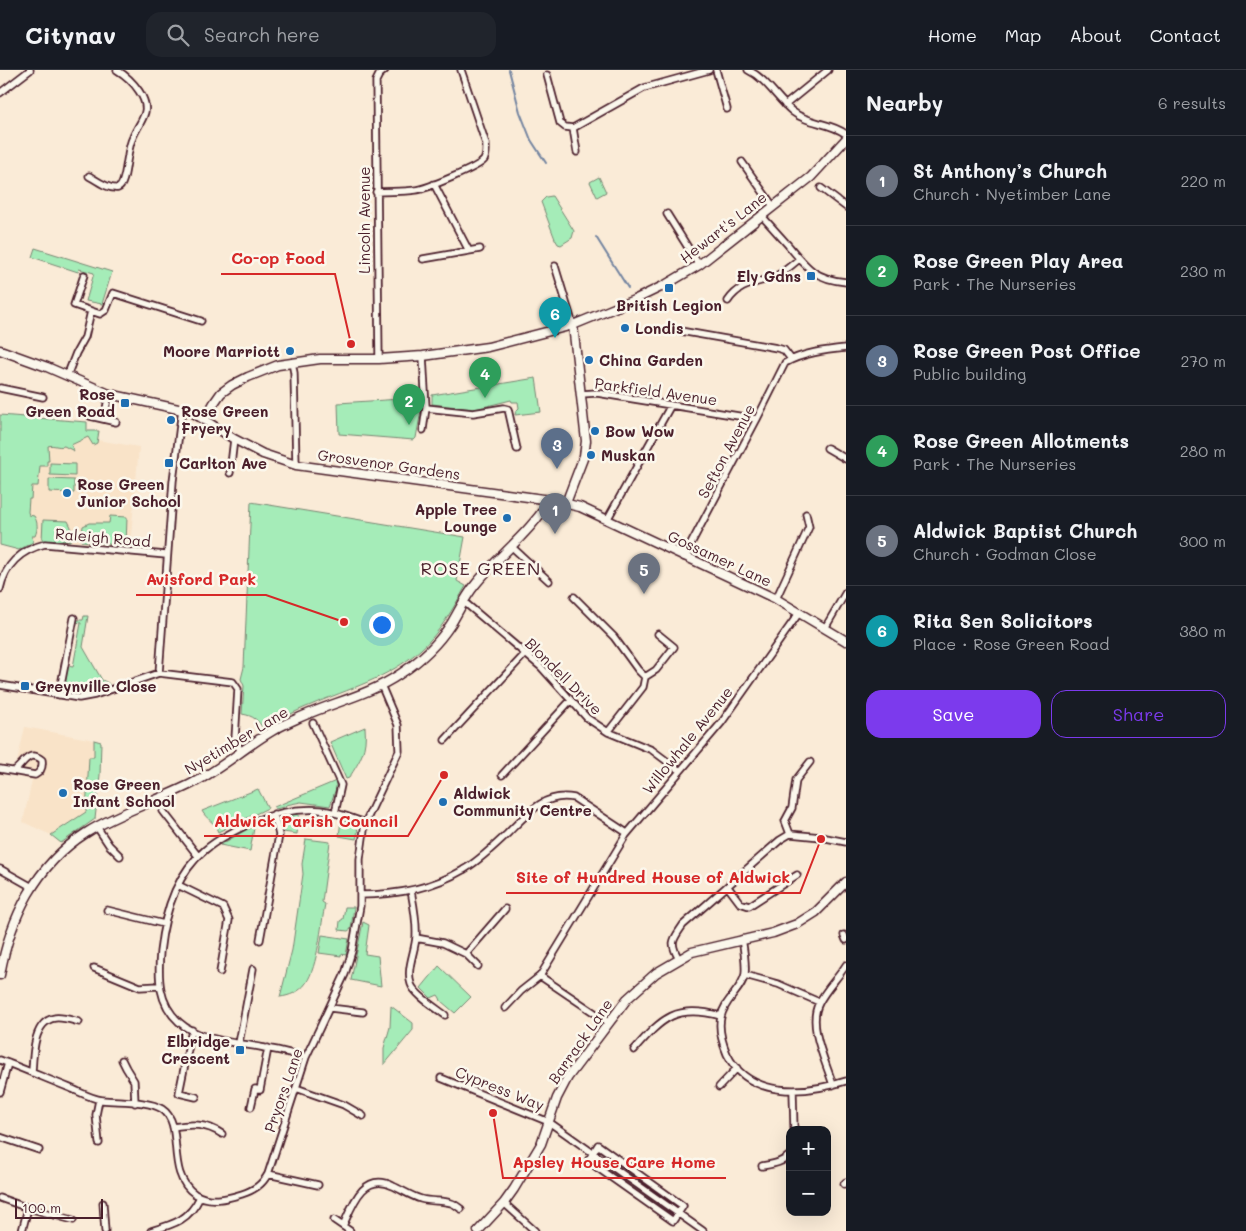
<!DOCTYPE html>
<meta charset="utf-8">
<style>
body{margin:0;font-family:Mali,sans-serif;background:#20242c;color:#f1f3f6}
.controls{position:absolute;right:15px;bottom:15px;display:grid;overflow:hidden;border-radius:10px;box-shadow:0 5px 20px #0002}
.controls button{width:45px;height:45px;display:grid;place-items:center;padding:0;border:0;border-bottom:1px solid #363941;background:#171b24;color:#f1f3f6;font:25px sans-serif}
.scale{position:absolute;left:15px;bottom:12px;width:88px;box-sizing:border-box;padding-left:5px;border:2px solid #4a1f2b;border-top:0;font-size:14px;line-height:18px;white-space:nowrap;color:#4a1f2b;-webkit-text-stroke:4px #fbf7ec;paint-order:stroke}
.you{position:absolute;left:381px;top:554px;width:18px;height:18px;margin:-12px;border:4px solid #fff;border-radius:50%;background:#1a73e8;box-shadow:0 0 0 8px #1a73e833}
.badge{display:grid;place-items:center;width:32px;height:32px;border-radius:50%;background:#7c3aed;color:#fff;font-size:16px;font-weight:700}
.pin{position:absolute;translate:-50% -41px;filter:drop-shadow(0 1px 2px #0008)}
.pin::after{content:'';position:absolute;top:26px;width:18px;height:15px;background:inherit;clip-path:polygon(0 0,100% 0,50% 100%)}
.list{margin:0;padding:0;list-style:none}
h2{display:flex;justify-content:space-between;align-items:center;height:65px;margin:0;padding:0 20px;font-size:21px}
h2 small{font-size:16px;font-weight:400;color:#9ea1a6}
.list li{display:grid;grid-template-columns:32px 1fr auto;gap:15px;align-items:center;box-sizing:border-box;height:90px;padding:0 20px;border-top:1px solid #363941}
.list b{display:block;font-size:19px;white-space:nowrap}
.list p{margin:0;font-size:16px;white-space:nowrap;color:#9ea1a6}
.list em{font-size:16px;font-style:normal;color:#9ea1a6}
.actions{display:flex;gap:10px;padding:15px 20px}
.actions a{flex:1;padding:11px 0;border:1px solid #7c3aed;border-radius:15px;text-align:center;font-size:18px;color:#7c3aed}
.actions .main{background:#7c3aed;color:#fff}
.icon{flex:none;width:28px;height:28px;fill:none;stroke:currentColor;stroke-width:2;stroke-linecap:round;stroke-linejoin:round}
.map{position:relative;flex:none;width:846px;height:1161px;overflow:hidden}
header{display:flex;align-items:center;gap:30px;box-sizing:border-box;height:70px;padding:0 25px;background:#171b24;border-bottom:1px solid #363941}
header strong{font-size:24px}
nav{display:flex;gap:28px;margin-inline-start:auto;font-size:18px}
.search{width:350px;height:45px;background:#20242c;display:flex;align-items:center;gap:12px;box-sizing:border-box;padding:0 18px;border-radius:15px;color:#9ea1a6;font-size:19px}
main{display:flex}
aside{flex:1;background:#171b24}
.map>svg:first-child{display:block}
</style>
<header>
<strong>Citynav</strong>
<div class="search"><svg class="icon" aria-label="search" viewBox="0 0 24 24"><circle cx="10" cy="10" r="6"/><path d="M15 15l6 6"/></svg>Search here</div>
<nav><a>Home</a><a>Map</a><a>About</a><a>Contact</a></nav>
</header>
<main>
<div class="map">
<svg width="846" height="1161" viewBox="0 0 846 1161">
<rect width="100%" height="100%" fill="#faebd7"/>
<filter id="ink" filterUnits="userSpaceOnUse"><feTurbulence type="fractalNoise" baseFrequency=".02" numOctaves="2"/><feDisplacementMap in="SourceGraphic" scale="10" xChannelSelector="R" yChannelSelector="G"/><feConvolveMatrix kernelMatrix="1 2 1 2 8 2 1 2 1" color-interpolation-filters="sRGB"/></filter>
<g filter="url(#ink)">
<path fill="#f9e3c8" d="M0,345l87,7v9h12l-2,9 42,7 -9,100 -79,-8 -18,3 -14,8 -19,-5z
M25,657l69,13 7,2 -1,33 -4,31 -45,29 -28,-13 9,-42 -18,-4z"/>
<path fill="#a5ecb8" stroke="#788672" d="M599,107l7,15 -9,5 -7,-15z
M552,126l22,35 -2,7 -11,7 -3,-1 -3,-5 -14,-37 5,-5z
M35,178l77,24 -10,32 -16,-3 8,-28 -15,-4 -1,3 -46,-15z
M536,308l5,34 -26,3 1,-4 3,-3 -1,-6h-6l-1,-2 -36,9 -43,-5v-9z
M420,320v12l2,3 -6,33 -2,2 -75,-6 -1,-31 63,-4v-8z
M0,345l87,7v9h12l-2,12 -4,2 -5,-8 -17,8 3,6 -10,-5c-6,2 -10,-2 -16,0l1,15h-2v5h-7l-2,20h-6l-1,13h-2l-1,13 1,3 5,1c4,6 4,13 1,20h-3l1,6 -14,8 -19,-5z
M50,393l25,1v12l-25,-1z
M49,409l25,1v13l-25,-1z
M251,432l214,35 -8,44 9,5c-13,22 -26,47 -46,64 -31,28 -72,39 -109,55 -16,6 -32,15 -47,25 -6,-10 -10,-14 -22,-16l2,-28 -3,-7 3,-12z
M110,446l17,1 -1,29 -45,-5 2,-15 6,-3h20z
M43,450l25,1 3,6 -1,14 -28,-1z
M84,546h4l-5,31 19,33 6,3 2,3c-14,5 -33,13 -46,4l-1,-4 4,-20 6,1 8,-44 -5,-1 1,-2h6z
M365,657c2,23 -4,32 -16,51l-3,1 -16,-37z
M94,670l7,2 -1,33 -5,44 -34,24 -10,-8 35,-23 3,-55h5z
M336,711v7l-6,18 -29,-4 -15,3 -2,2 -9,2 -1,-2z
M258,719l10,19 -50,24c-4,-11 -11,-12 -16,-21z
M294,744l5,1 -2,19 -14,-2 -4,-11 2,-4z
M341,750l15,5 2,6 -2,8 -17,-3z
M251,757l3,1 -4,23 -30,-6z
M306,769l24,3 -8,60 3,2c-4,21 -7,62 -19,79 -6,9 -17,13 -26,14l12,-47 11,-76 -1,-10z
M345,837h9l-3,22 -3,2 -9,-1 1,-9 3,-2z
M363,852l6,3 -4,29 13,2 3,30 -30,-6z
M322,865l27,4 -3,16 -5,-1v2l-22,-3z
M439,896l32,31 -16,16 -14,-12 -1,-3 -2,-3 -7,3 -10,-10z
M391,936l22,17v7l-29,35v-17l6,-21z"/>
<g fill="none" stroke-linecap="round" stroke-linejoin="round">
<path stroke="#7384a0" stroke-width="2" d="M509,0l11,42 11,28 15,23
M596,167l32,51"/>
<g stroke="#4a1f2b" stroke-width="9">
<path id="street" d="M716,0l11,39
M748,0c19,9 29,29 45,42 15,12 37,10 53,22
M547,5l13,48 5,4 8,1
M0,23l30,-23
M785,35l43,-35
M573,58l71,-40 65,-18
M573,58l4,24
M742,92l31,44
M89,106c7,4 20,14 29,12 7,-2 8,-25 10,-32 1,-7 2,-13 5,-19 8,-19 20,-25 6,-46 -6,-9 -12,-15 -22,-21
M434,114l35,67
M821,118l25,19
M376,122c13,-1 27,0 40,-2 10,-1 63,-23 68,-30 3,-5 2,-11 2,-16l-25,-74
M667,144l32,51
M761,145c9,10 18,20 27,30 19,23 27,34 58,37
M423,189l57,-10
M555,196l18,59
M84,205l-10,30 26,9 6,-4 7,-17 88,28
M728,231c13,-19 29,-17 48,-25 8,-4 16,-11 23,-17
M669,259l108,19 7,2 7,9
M423,286l3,52 -3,22
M379,289l-3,-278 3,-6 6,-5
M292,292l2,11 2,92
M67,306l9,-23 9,-16 6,-26
M0,318l43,9
M581,324l16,-1 160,26
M426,338l47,5 31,-5 4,1 9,40
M90,346l26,6
M104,349l5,-25
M827,378l19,11
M230,403l4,-34
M607,450l64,-115
M512,477l37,34
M684,487l73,-138 28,-56c17,-10 41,-13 61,-15
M0,519c5,-24 21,-39 45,-45l121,11
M574,527l40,40 24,33 7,7 -2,10 -35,45
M776,529l33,-72 -3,-13
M463,531l78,66 46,51 21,14 44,18 28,21
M825,558l21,-36
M159,603l14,-192 9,-72
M645,607l11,-7 18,-23 -16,-13
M0,615l79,13 16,-3 64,-22 74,9 5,7 -3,50 6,13
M59,625l15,-77
M313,653l28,62 -6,28
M445,670l80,-86
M0,699l35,6c6,-3 8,-8 7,-15 -14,-11 -18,4 -28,11
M502,705l68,-74
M163,741l35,45
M97,757l12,18 11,11
M790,764l-5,-13 7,-13 4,-28 14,-18
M0,799l32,18
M178,815l45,22 6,13 -9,52
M728,817l12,16 9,3 48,-31
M411,821c3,16 6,30 5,46 -1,15 -10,32 -5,47 3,10 25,24 34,31
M360,825c37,0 71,-6 103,-25 16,-9 30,-23 44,-36 19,-19 37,-42 67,-36l53,35
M107,840l57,14
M844,865l2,5
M416,868l27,5 23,11 39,-45
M742,869c2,11 4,24 3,35 -3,16 -21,26 -24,43 -3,12 1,25 6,37 22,45 78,40 119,27
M260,870l19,-105 -5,-21
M466,884l12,12
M679,889c-10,-17 -6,-19 4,-34l97,-85 10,-6 31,3 25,5
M94,898l46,19 19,-1
M745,905l33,9 41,18
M540,906l68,46
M330,938l33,4
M505,938l16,-17 19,-15 86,-141 96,-113 77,-109
M192,960l-13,63 17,4
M239,973l14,-74
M634,980c29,-33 42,-46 87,-34
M306,987c-13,-3 -27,-7 -41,-9 -28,-6 -64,-6 -86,-26 -21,-19 -21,-45 -19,-70 4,-37 16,-78 45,-102 14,-12 31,-20 46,-27 23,-10 45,-15 70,-13 16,2 30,8 44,13
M0,990c24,9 47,19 70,28 10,4 22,11 32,12 17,2 46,0 60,9 24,16 2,64 33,85 15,9 31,5 47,0 12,-4 20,-9 26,-20l38,-117 39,-83 7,-23 8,-45v-47l5,-36 34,-72 -1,-26 -17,-40
M122,990l4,8 8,13 1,22
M32,1003c1,-17 1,-52 23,-55 8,-1 16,2 24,4
M441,1008l108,44 154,109
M833,1015c-7,-23 -26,-60 -14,-82 7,-14 19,-25 27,-38
M719,1017l18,-19
M296,1018l48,17 19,11
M793,1021l1,39
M0,1022l8,-29
M99,1030l-3,15 3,28
M251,1037l4,-18 5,1 8,-42
M173,1057c18,-3 33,-4 49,7
M0,1067l39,13
M598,1075l85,61 -10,15 -85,-60z
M762,1096c11,-2 20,-3 28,-11
M268,1104l50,11
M844,1114l2,-2
M0,1128l28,10 45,12
M103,1133l2,28
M504,1133l31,28
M334,1150l16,11
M343,1156c9,-20 20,-55 50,-40 9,4 18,10 28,13 10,3 21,1 30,4 4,1 7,4 10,6
M22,1161l6,-23
M151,1161c24,-7 38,-11 49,-34"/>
</g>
<g stroke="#4a1f2b" stroke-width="11">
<path id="secondary" d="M0,280l47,17 62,27 83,18 42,27 29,15 33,11 254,35 30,7 196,92 70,42
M205,349l9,-16 7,-10 11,-8 16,-8 30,-12 42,-6h59l44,-3 65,-9 85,-22 61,-25 31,-15 34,-20 112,-88 35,-38
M566,433l18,-47 2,-15 -13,-116
M0,905c10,-57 36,-110 86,-142 33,-21 72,-32 107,-50 28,-14 52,-36 79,-52 10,-6 20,-10 31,-15 32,-14 68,-22 97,-42 20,-13 38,-30 51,-50 8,-13 14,-27 24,-39 24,-30 55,-52 75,-85
M478,1161l26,-28 10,-14 27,-45 16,-46 11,-21 59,-78 29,-26 36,-21 81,-19 24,-9 19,-12 30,-30"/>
</g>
<use href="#street" stroke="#fbf7ec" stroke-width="5.5"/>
<use href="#secondary" stroke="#fbf7ec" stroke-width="8"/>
</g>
</g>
<g fill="#1f6fb2" stroke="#fbf7ec" stroke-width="2">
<rect x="806" y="201" width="10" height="10" rx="2.5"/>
<rect x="664" y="213" width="10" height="10" rx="2.5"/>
<circle cx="625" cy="258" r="5"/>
<circle cx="290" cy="281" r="5"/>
<circle cx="589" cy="290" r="5"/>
<rect x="120" y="328" width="10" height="10" rx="2.5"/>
<circle cx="171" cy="350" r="5"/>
<circle cx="595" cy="361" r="5"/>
<circle cx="591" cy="385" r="5"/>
<rect x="164" y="388" width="10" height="10" rx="2.5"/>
<circle cx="67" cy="423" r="5"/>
<circle cx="507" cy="448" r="5"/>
<rect x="20" y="611" width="10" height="10" rx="2.5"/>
<circle cx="63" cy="723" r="5"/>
<circle cx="443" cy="732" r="5"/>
<rect x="235" y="975" width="10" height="10" rx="2.5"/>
</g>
<g text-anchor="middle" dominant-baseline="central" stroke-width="5" stroke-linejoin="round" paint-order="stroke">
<g font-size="15" fill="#4a1f2b" stroke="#fbf7ec">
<text transform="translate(364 150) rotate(-90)">Lincoln Avenue</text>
<text transform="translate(723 157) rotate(-38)">Hewart's Lane</text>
<text transform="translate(656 321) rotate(8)">Parkfield Avenue</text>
<text transform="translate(726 381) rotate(-62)">Sefton Avenue</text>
<text transform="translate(389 394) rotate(8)">Grosvenor Gardens</text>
<text transform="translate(103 467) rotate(5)">Raleigh Road</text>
<text transform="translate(720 488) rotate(25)">Gossamer Lane</text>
<text transform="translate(564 606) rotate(45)">Blondell Drive</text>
<text transform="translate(236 670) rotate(-31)">Nyetimber Lane</text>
<text transform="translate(687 670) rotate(-51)">Willowhale Avenue</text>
<text transform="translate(580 971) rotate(-55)">Barrack Lane</text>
<text transform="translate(500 1018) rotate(22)">Cypress Way</text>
<text transform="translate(283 1020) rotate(-71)">Pryors Lane</text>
</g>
<g font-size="15" font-weight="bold" fill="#4a1f2b" stroke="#fbf7ec" text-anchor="start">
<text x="801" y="206" text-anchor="end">Ely Gdns</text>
<text x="669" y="235" text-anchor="middle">British Legion</text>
<text x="635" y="258">Londis</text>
<text x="280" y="281" text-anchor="end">Moore Marriott</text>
<text x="599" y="290">China Garden</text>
<text x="115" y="324" text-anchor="end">Rose<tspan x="115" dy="17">Green Road</tspan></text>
<text x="181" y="341">Rose Green<tspan x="181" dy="17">Fryery</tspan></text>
<text x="605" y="361">Bow Wow</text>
<text x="601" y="385">Muskan</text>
<text x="179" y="393">Carlton Ave</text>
<text x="77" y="414">Rose Green<tspan x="77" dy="17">Junior School</tspan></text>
<text x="497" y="439" text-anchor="end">Apple Tree<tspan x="497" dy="17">Lounge</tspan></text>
<text x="35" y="616">Greynville Close</text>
<text x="73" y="714">Rose Green<tspan x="73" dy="17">Infant School</tspan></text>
<text x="453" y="723">Aldwick<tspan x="453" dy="17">Community Centre</tspan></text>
<text x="230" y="971" text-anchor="end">Elbridge<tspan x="230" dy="17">Crescent</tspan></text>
</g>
<g font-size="18" letter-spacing="1" fill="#4a1f2b" stroke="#fbf7ec">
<text x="481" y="498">ROSE GREEN</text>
</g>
</g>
<path fill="none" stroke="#d62828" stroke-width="2" d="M351 274L335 204H221M344 552L266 525H136M444 705L408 766H204M821 769L800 823H506M493 1043L503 1108H726"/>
<g fill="#d62828" stroke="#fbf7ec" stroke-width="2">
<circle cx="351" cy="274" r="5"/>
<circle cx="344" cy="552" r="5"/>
<circle cx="444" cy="705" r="5"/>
<circle cx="821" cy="769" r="5"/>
<circle cx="493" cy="1043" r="5"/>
</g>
<g font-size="16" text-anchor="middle" font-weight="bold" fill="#d62828" stroke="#fbf7ec" stroke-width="5" stroke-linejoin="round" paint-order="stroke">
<text x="278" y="194">Co-op Food</text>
<text x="201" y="515">Avisford Park</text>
<text x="306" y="757">Aldwick Parish Council</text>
<text x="653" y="813">Site of Hundred House of Aldwick</text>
<text x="614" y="1098">Apsley House Care Home</text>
</g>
</svg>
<div class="controls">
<button>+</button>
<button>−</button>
</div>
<div class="scale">100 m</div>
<div class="you"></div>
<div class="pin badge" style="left:555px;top:464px;background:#6b7280">1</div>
<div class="pin badge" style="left:409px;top:355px;background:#2e9e5b">2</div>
<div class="pin badge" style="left:557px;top:399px;background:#5c6f8a">3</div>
<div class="pin badge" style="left:485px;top:328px;background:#2e9e5b">4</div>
<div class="pin badge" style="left:644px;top:524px;background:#6b7280">5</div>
<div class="pin badge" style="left:555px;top:268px;background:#0f9aa8">6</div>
</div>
<aside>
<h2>Nearby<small>6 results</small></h2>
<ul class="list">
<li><span class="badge" style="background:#6b7280">1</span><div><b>St Anthony’s Church</b><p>Church · Nyetimber Lane</p></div><em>220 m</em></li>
<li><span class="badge" style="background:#2e9e5b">2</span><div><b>Rose Green Play Area</b><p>Park · The Nurseries</p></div><em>230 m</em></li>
<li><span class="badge" style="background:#5c6f8a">3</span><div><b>Rose Green Post Office</b><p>Public building</p></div><em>270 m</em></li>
<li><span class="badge" style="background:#2e9e5b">4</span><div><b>Rose Green Allotments</b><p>Park · The Nurseries</p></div><em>280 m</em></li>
<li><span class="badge" style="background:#6b7280">5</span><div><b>Aldwick Baptist Church</b><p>Church · Godman Close</p></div><em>300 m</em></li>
<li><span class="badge" style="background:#0f9aa8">6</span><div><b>Rita Sen Solicitors</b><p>Place · Rose Green Road</p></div><em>380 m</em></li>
</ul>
<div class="actions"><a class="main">Save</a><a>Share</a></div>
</aside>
</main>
